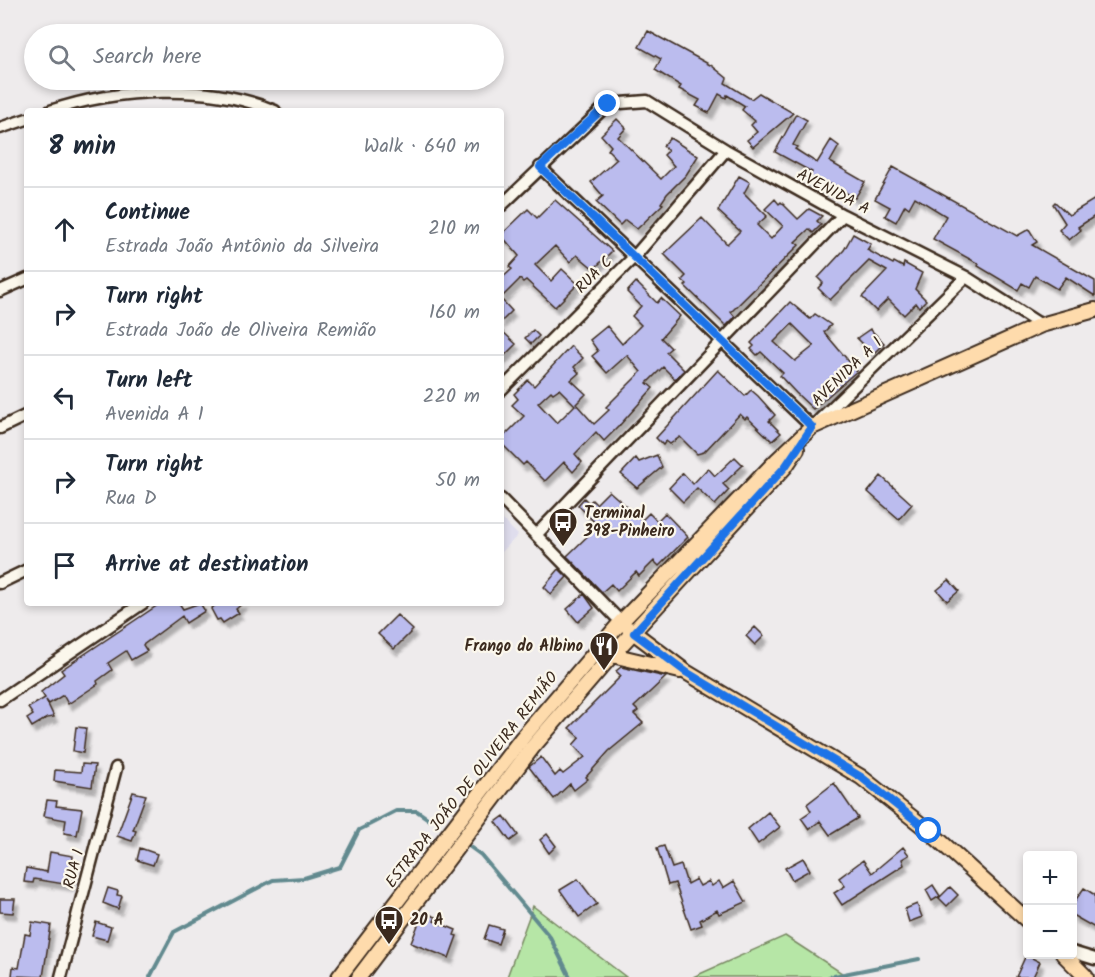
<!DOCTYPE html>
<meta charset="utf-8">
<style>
body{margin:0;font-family:Kalam,sans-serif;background:#f6f6f7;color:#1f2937}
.controls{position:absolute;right:18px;bottom:18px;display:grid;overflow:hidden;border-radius:6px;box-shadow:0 3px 9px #0003}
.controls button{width:54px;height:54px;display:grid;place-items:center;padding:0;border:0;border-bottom:2px solid #e0e1e3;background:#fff;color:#1f2937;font:30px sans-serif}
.stop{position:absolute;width:18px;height:18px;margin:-14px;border:4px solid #1a73e8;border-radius:50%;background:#fff}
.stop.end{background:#1a73e8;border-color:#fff;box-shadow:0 2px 6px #0008}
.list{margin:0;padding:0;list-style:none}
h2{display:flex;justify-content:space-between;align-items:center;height:78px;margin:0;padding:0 24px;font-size:26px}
h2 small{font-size:20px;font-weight:400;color:#747a83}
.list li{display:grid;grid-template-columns:39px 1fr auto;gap:18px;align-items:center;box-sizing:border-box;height:84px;padding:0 24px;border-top:2px solid #e0e1e3}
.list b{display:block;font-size:22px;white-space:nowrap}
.list p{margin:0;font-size:20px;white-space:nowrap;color:#747a83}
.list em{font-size:20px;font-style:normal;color:#747a83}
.icon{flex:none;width:33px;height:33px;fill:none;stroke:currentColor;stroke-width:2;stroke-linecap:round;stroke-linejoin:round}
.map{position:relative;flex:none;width:1095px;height:977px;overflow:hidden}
.search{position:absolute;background:#fff;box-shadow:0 3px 9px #0003;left:24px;top:24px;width:480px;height:66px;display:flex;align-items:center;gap:15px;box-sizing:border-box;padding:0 21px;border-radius:33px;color:#747a83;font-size:22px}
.panel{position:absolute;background:#fff;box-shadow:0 3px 9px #0003;left:24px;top:108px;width:480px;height:498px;border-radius:6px}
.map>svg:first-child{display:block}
</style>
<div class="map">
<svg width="1095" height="977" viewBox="0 0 1095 977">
<defs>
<filter id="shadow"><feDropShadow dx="3.5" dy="6" stdDeviation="1.5" flood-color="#0004"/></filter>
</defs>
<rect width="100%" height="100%" fill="#eeebec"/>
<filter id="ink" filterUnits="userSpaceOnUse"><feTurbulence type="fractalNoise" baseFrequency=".0167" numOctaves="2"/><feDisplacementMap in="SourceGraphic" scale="12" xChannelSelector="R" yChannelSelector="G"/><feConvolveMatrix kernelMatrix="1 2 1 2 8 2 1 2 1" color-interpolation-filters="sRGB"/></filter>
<g filter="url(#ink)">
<path fill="#dfdded" d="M501,518l17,17 -17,18z"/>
<path fill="#b6e6a6" stroke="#788862" stroke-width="1.5" d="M533,906l93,71h-119z
M785,936l63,41h-155z"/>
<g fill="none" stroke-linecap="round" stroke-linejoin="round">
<path stroke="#628a8f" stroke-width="4" d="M470,847l11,8 69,82 20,40
M150,977l24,-45 99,-52 31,-2 36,-11 19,-37 37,-19h21l13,9
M829,977l90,-18"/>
</g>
<path fill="#bbbcee" stroke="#3b2a1e" stroke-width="1.5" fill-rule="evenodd" filter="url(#shadow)" d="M648,31l64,35 15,12 -2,5 26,16 8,-6 34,20 -40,34 -6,-7 10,-8 -6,-7 4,-4 -13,-11 3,-4 -18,-11 -1,3 -7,-4 -10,19 -13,-7 4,-6 -21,-11 2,-3 -26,-16 6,-11 -22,-12z
M796,114l11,6 -14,25 4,2 -2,2 22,14 14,-23 8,6 -9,16 35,20 -10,16 -24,-14 -4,7 -20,-11 5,-8 -37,-20z
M617,119l9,9 -8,9 43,42 13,-13 -10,-11 4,-4 -5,-5 7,-8 28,18 -12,19 -19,19 -6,9 2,1 -26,25 -12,-9 -5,5 -24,-23 7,-6 -12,-14 26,-23 -9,-9 3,-4 -10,-11z
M893,167l124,69 12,-7 8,13 -5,3 63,36v15l-29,-19 -9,12 -22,-13 -6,11 -7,-4 -4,7 -40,-24 1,-2 -46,-25 13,-23 -31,-19 -6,11 -4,-3 -9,17 -11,-6 5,-9 -15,-8z
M739,176l11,6 -6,11 23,23 -10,9 14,14 12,-13 -18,-17 10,-10 4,5 2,-2 17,17 11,-10 13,7 -5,5 4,4 -8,8 -4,-4 -14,13 4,3 -68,67 4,5 -9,9 -41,-40 2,-2 -5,-4 4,-4 -22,-22 38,-36 25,26 13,-13 -22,-20z
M1095,199v17l-17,11 3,3 -12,10 -10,-10 6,-7 -12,-19 2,-2 14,13z
M555,200l57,51 -18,18 -17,-14 -7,7 -15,-16 -20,19 16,16 11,-12 16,15 -23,23 -29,-27 -3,2 -3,-3 -19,19v-19l11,-10 -3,-2 10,-11 -18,-21 27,-26 9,9z
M853,234l18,10 -4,6 26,14 1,-2 9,5 1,-4 18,10 -7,16 11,11 -7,7 -3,-4 -12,12 -16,-16 -12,12 -14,-14 25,-26 -18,-10 -39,39 -12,-12 5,-5 -5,-5 26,-28z
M636,282l21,21 4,-5 19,18 -19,22 10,10 -5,4 18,18 -9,9 -12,-12 -16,16 6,5 -34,38 -15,15 -8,-9 -21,22 7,8 -9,10 -9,-10 -19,19 -19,-19 -3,3 -22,-22v-4l23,-23 -12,-11 6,-6 -4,-5 14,-14 6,6 37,-40 12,12 -9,9 5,6 -8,7 15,14 -11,11 -16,-16 -6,4 -2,-2 -13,12 19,20 19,-19 18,20 15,-14 -3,-3 35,-35 -14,-17 -20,18 -15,-17 6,-5 -8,-11 17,-14 15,18 19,-19 -9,-9 9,-10 -14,-14z
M501,299l11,12 -11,11z
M790,302l20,17 5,-5 16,11 -7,7 33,39 -44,38 -17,-16 -16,-17 3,-3 -22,-21 -4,3 -6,-6 3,-3 -3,-3zM792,324l22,22 -19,15 -21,-19z
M870,329l14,14 -11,11 -16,-16z
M501,330l15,14 -15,15z
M533,330l6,6 -8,8 -6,-6z
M718,370l27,26 6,-6 7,6 17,19 -6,6 12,12 -9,8 -25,-24 -2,2 -5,-5 -36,38 -7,2 -17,-17 -10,7 -4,-3 -3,4 -7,-7z
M657,455l5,12 -25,21 -16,-14 15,-16 3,4z
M735,457l8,8 -20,19 6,6 -14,15 -18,-17 -14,14 -14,-14 14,-15 10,11 15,-16 7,8z
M881,476l31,28 -13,15 -31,-27z
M609,491l33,29 7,-7 8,8 8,-8 23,24 -29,29 -5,-5 -15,15 -3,-4 -19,19 -6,-7 -9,8 -35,-36 31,-30 -20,-21 6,-7 5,5 3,-3 4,4z
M559,569l8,8 -16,17 -7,-7z
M949,580l10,11 -12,10 -10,-11z
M584,594l10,14 -16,14 -11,-13z
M161,603h18l4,6 17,-6 5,8 -19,12 -4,-7 -39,29 4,6 -16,9 -5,-9 -18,12 4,7 -15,11 1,3 -30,20 -5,-9 -14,9 -3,-4 8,17 -7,1 -15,9 -5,-8 6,-4 -5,-7 17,-10 -4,-6 23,-18 -3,-4z
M218,603h25l-7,6 3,4 -16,10 -3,-4 -3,1 -6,-11z
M397,615l16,15 -19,19 -16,-15z
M755,627l9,9 -9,9 -9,-9z
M621,667l45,10 -32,30 4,4 -4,3 9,9 -34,28 -23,26 2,2 -14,11 -4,-6 -16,15 -25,-32 12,-10 14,19 5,-5 3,3 22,-17 -12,-12 7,-8 -11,-9 52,-52 -5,-5z
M76,727l10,1 -3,25 -10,-2z
M82,764l13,1 -3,22 -38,-6 1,-11 26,2z
M834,783l24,35 -28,17 -10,-14 -11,8 -8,-11 10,-7 -4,-7z
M133,792l13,3 -13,35 3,1 -4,10 -15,-5z
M47,800l10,1 -1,5 26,3 -5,26 -13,-2 2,-13 -22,-4z
M768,812l12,15 -22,17 -10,-15z
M504,816l14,19 -8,6 -14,-19z
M547,834l9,12 -7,7 -9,-13z
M664,846l8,22 9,-3 6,19 9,-5 4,7 9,-5 3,5 7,-5 4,7 11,-7 12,21 -27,12 -2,-4 -17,10 2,5 -11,4 -16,-46 -7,2 -11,-37z
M903,847l6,8 -7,4 2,6 -62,40 -8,-12 11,-7 -6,-8 24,-18 9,13z
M140,848l17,6 -4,11 -16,-5z
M50,852l23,4 -3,29 -36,-6 -1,4 -9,-1 2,-14 21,4z
M803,858l7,12 -18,10 -7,-12z
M578,879l19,25 -18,13 -19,-27z
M933,885l7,11 -8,5 -6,-11z
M950,887l8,8 -11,11 -8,-8z
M108,888l10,3 -1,4 5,1 -4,13 -15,-6z
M1084,888l11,7v33l-23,-13v-10z
M0,899h15l-2,14 -13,-1z
M917,904l5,13 -13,5 -4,-13z
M423,912l13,5 -2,4 22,9 -2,5 3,1 -8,22 -38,-15z
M32,922l19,3 -8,52 -31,-1 1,-9 6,1 6,-34 5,1z
M96,922l15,5 -4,13 -15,-4z
M489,925l14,4 -5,15 -14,-5z
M1026,955l14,7 -7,15h-17z"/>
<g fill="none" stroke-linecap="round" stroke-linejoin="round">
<g stroke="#3b2a1e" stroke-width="15">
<path id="minor" d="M50,111c67,-23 159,-28 225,0
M0,128l27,-9
M540,167l272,260 154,-150
M501,206l107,-102 39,-3 79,49 117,65 123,62 75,48
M0,291l27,-12
M501,390l134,-134 91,-106
M0,428l27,-13
M501,499l120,123
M537,534l306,-319
M0,583l27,-13
M0,700l143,-97
M1072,952l23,7
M61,977l55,-209"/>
</g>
<g stroke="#3b2a1e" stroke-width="18">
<path id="major" d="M629,629l57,43 175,105 68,54 99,90
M612,655l68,16
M1063,954l23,23
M339,977l183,-239 99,-116 156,-162 35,-33 229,-102 54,-15
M359,977l173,-229 80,-93 173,-188 12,-18"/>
</g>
<use href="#minor" stroke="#fbf7ec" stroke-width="10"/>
<use href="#major" stroke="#fedbac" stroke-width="14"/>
</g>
</g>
<g fill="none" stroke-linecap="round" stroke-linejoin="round" filter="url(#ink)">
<path stroke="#1a73e8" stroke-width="8" d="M608,104l-68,63 272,260 -27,40 -151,166 52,39 175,105 68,54"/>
</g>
<defs>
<g id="bus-pin" transform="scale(1.5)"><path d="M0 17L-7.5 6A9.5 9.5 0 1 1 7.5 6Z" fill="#3b2a1e" stroke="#fbf7ec"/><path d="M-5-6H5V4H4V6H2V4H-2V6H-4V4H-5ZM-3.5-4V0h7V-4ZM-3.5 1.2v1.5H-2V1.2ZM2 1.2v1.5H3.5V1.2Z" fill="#fff"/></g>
<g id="restaurant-pin" transform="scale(1.5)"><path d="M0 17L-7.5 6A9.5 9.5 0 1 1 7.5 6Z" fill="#3b2a1e" stroke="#fbf7ec"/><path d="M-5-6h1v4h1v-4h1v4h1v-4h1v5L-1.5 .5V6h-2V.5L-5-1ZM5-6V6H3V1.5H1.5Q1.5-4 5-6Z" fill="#fff"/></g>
</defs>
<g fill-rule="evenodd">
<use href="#bus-pin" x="563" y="522"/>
<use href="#restaurant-pin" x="604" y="646"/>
<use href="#bus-pin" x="389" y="920"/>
</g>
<g text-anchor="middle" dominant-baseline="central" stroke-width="4.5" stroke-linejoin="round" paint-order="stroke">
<g font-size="16" fill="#3b2a1e" stroke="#fbf7ec">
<text transform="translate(833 192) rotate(28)">AVENIDA A</text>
<text transform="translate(594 275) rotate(-45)">RUA C</text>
<text transform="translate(847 372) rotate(-44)">AVENIDA A 1</text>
<text transform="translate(472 780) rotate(-52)">ESTRADA JOÃO DE OLIVEIRA REMIÃO</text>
<text transform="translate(74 869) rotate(-75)">RUA 1</text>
</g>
<g font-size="16" font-weight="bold" fill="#3b2a1e" stroke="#fbf7ec" text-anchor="start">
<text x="584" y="513">Terminal<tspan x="584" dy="18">398-Pinheiro</tspan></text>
<text x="583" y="646" text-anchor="end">Frango do Albino</text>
<text x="410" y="920">20 A</text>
</g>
</g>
</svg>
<div class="controls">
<button>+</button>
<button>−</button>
</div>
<div class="stop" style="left:929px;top:831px"></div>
<div class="stop end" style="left:608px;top:104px"></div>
<div class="search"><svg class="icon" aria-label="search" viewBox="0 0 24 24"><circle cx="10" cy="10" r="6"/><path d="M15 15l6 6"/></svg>Search here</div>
<section class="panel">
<h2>8 min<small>Walk · 640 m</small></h2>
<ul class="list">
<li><svg class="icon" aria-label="ahead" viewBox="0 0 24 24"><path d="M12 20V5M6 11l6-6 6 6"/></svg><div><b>Continue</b><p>Estrada João Antônio da Silveira</p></div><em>210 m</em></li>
<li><svg class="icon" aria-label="right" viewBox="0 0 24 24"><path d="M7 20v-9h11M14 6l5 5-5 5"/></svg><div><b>Turn right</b><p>Estrada João de Oliveira Remião</p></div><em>160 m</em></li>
<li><svg class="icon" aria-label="left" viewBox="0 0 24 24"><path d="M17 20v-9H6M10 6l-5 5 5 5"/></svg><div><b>Turn left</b><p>Avenida A 1</p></div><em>220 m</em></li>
<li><svg class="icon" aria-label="right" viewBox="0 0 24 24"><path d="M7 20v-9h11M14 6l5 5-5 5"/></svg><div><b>Turn right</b><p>Rua D</p></div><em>50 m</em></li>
<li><svg class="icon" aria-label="arrive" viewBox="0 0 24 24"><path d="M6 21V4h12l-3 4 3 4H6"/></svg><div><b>Arrive at destination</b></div></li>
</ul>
</section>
</div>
